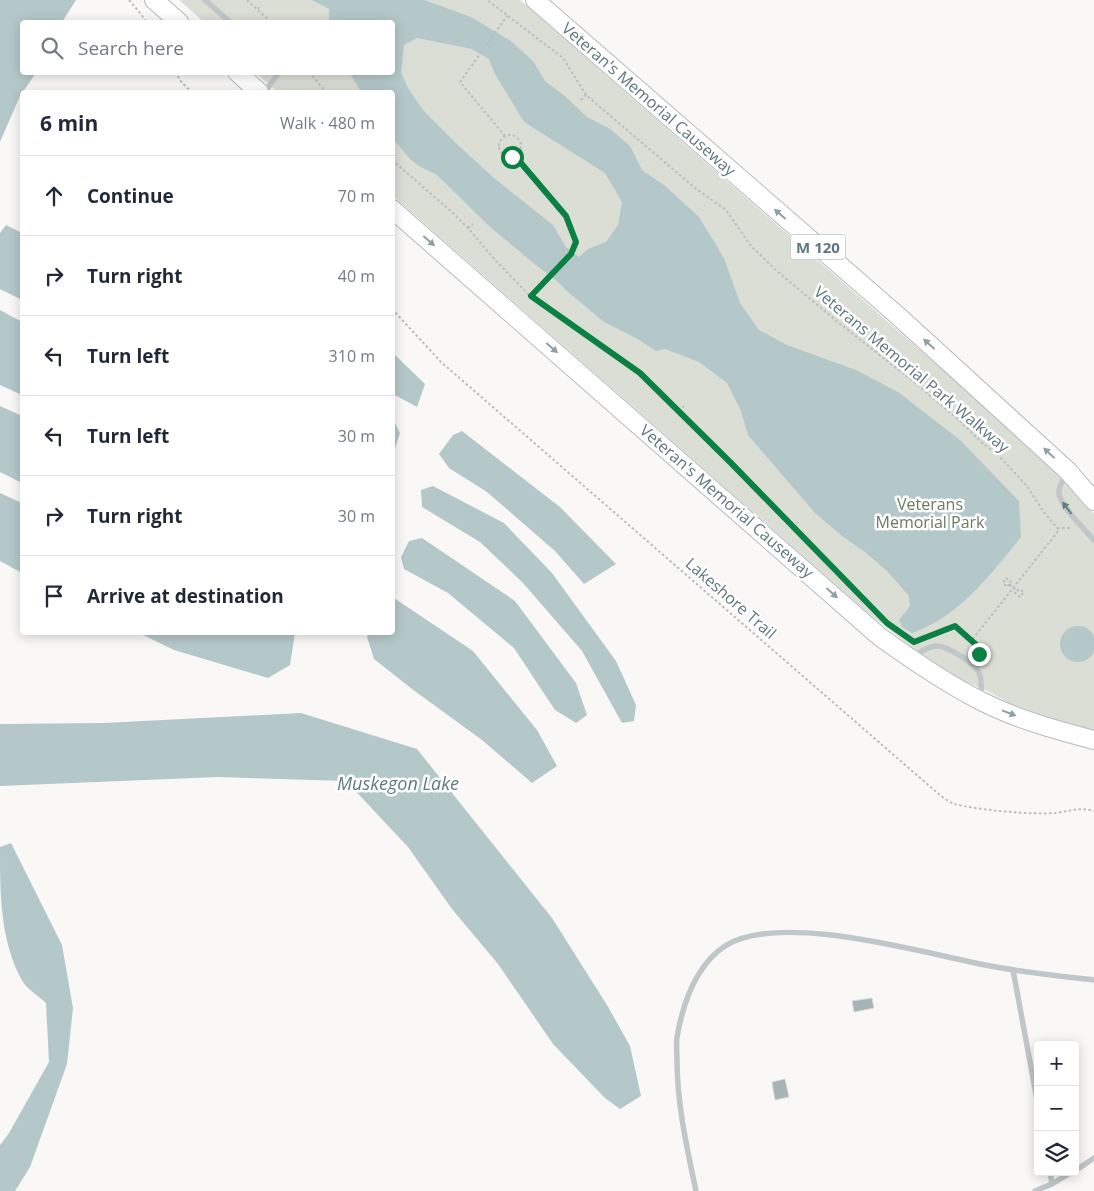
<!DOCTYPE html>
<meta charset="utf-8">
<style>
body{margin:0;font-family:"Open Sans",sans-serif;background:#f2f2f3;color:#1f2937}
.controls{position:absolute;right:15px;bottom:15px;display:grid;overflow:hidden;border-radius:5px;box-shadow:0 2px 12px #0003}
.controls button{width:45px;height:45px;display:grid;place-items:center;padding:0;border:0;border-bottom:1px solid #e0e1e3;background:#fff;color:#1f2937;font:25px sans-serif}
.stop{position:absolute;width:15px;height:15px;margin:-11px;border:4px solid #0b8043;border-radius:50%;background:#fff}
.stop.end{background:#0b8043;border-color:#fff;box-shadow:0 1px 5px #0008}
.list{margin:0;padding:0;list-style:none}
h2{display:flex;justify-content:space-between;align-items:center;height:65px;margin:0;padding:0 20px;font-size:21px}
h2 small{font-size:16px;font-weight:400;color:#747a83}
.list li{display:grid;grid-template-columns:32px 1fr auto;gap:15px;align-items:center;box-sizing:border-box;height:80px;padding:0 20px;border-top:1px solid #e0e1e3}
.list b{display:block;font-size:19px;white-space:nowrap}
.list em{font-size:16px;font-style:normal;color:#747a83}
.icon{flex:none;width:28px;height:28px;fill:none;stroke:currentColor;stroke-width:2;stroke-linecap:round;stroke-linejoin:round}
.map{position:relative;flex:none;width:1094px;height:1191px;overflow:hidden}
.search{position:absolute;background:#fff;box-shadow:0 2px 12px #0003;left:20px;top:20px;width:375px;height:55px;display:flex;align-items:center;gap:12px;box-sizing:border-box;padding:0 18px;border-radius:5px;color:#747a83;font-size:19px}
.panel{position:absolute;background:#fff;box-shadow:0 2px 12px #0003;left:20px;top:90px;width:375px;height:545px;border-radius:5px}
.map>svg:first-child{display:block}
</style>
<div class="map">
<svg width="1094" height="1191" viewBox="0 0 1094 1191">
<rect width="100%" height="100%" fill="#f9f8f6"/>
<path fill="#daded5" d="M179,0h341l527,461 34,36 13,17v218l-77,-25 -30,-16 -44,-19 -75,-59 -475,-417 -1,-104h-115l-21,-19 136,-1v-50h-188z"/>
<path fill="#b5c8c9" fill-rule="evenodd" d="M0,0h76l-14,22h-40v50l14,1 -16,23 -20,46z
M312,0h112l47,17 40,24 22,20 12,20 21,16 21,20 23,12 20,17 12,24 22,15 35,32 25,41 16,45 19,27 28,15 69,25 42,22 62,48 59,61 2,36c-30,37 -62,80 -109,96l-10,-6 -3,-7 11,-14 -1,-10 -22,-25 -22,-19 -23,-16 -27,-23 -67,-78 -7,-24 -14,-28 -28,-21 -34,-13 -9,2 -20,-13 -32,-16 -37,-31 -11,-11 -19,-14 -48,-40 -52,-51 -18,-9 -10,-8 -16,-20 -1,-46h-31l-11,-19 42,-1v-50h-63v-13zM417,38l55,11 17,10 6,15 29,48 81,51 17,29 -4,23 -12,17 -18,7 -9,8 -13,-10 -13,-22 -59,-47 -34,-31 -37,-37 -15,-22 -7,-16 3,-27z
M6,225l16,8v67l-22,-11v-56z
M0,310l22,12v73l-22,-10z
M393,353l32,31 -8,23 -24,-13z
M0,406l22,10v67l-22,-11z
M393,419l7,14 -7,22z
M462,431l98,76 56,57 -32,20 -29,-33 -68,-59 -38,-24 -10,-14 14,-19z
M433,486l71,37 48,50 64,88 20,44 -2,16 -12,2 -40,-72 -59,-68 -43,-41 -58,-35 -1,-17z
M0,493l22,10v70l-22,-12z
M422,538l93,63 61,82 11,32 -11,8 -21,-13 -41,-62 -66,-55 -44,-24 -3,-12 8,-16z
M394,598l79,53 64,79 20,36 -25,17 -50,-43 -70,-51 -38,-30 -7,-22 2,-4 23,-1 1,-33z
M1060 644a18 18 0 1 1 36 0a18 18 0 1 1-36 0Z
M139,633l155,-1 1,1 -5,32 -22,13 -94,-28z
M301,713l116,36 135,169 55,87 23,41 11,50 -21,13 -15,-11 -52,-54 -55,-80 -46,-55 -44,-62 -62,-66 -128,-4 -218,9v-62l104,-1z
M11,843l51,102 11,63 -6,56 -37,103 -15,24h-15v-46l9,-12 40,-71 -3,-59c-7,-7 -18,-13 -23,-21 -23,-40 -23,-89 -23,-135z"/>
<path fill="#a6b4b7" stroke="#dbdad8" d="M872,998l2,10 -20,4 -2,-11z
M785,1079l4,18 -14,3 -3,-18z"/>
<g fill="none" stroke-linecap="round" stroke-linejoin="round">
<g stroke="#b3bbbe" stroke-width="20">
<path id="primary" d="M154,0l25,22
M535,0l362,315 171,156 26,30
M237,72l22,20
M392,209l488,428c32,23 65,46 101,64 35,18 75,29 113,39"/>
</g>
<path stroke="#b8bec0" stroke-width="2" stroke-dasharray="2.5 2.5" stroke-linecap="butt" d="M129,0l12,14 5,8
M247,0l24,22
M258,9l3,-4
M175,72l7,11 10,9
M309,72l17,20
M581,100l5,-5
M499 146a11 11 0 1 1 22 0a11 11 0 1 1-22 0Z
M505,136l-45,-54 47,-66
M515,156l51,60 10,26 -5,12 -40,43
M392,160l61,53 15,15 27,32 36,37 108,76 92,90 156,160 27,19 41,-16 17,14 87,-110 -16,-19 -16,-25 -29,-31 -18,-14 -22,-22 -44,-37 -75,-59 -61,-51 -27,-26 -25,-36 -31,-22 -109,-93 -23,-37 -76,-58
M468,228l5,-4
M392,309l49,53 500,434c4,3 9,6 13,8 25,6 77,11 102,9 13,-2 24,-6 38,-2
M679,411l5,-5
M794,527l4,-5
M1057,528h15
M1009,584l-2,3 -4,-4 3,-5 5,4 -2,2 8,7 2,-2 5,3 -4,5 -5,-4 2,-2
M972,640l10,10 -3,4 -5,1"/>
<path stroke="#bfc7c9" stroke-width="5.5" d="M205,0l25,22
M265,92l14,-20
M1066,474c-2,5 -7,12 -7,18 -1,12 27,39 35,48
M913,656c7,-4 15,-9 22,-10 12,-1 42,18 45,29 2,7 1,16 1,24
M1013,970l25,135
M1075,1171l19,-13
M1050,1172l2,12
M696,1191c-9,-43 -19,-87 -19,-131 0,-7 -1,-15 0,-23 6,-34 18,-71 48,-91 55,-35 198,7 260,19 36,7 73,11 109,15
M1035,1191l17,-7 20,-12"/>
<use href="#primary" stroke="#fff" stroke-width="18"/>
</g>
<defs><path id="oneway-solid" d="M-6-.8H1V-3.2L6.5 0L1 3.2V.8H-6Z" transform="scale(1.25)"/></defs>
<g fill="#8ea0a5">
<use href="#oneway-solid" transform="translate(780 214) rotate(-139)"/>
<use href="#oneway-solid" transform="translate(429 241) rotate(41)"/>
<use href="#oneway-solid" transform="translate(929 344) rotate(-138)"/>
<use href="#oneway-solid" transform="translate(552 348) rotate(41)"/>
<use href="#oneway-solid" transform="translate(1049 453) rotate(-137)"/>
<use href="#oneway-solid" transform="translate(832 593) rotate(42)"/>
<use href="#oneway-solid" transform="translate(1009 713) rotate(21)"/>
</g>
<use fill="#637b82" href="#oneway-solid" transform="translate(1067 508) rotate(-127)"/>
<g fill="none" stroke-linecap="round" stroke-linejoin="round">
<path stroke="#0b8043" stroke-width="6" d="M512,157l3,-1 51,60 10,26 -5,12 -40,42 109,77 91,90 156,160 27,19 41,-16 27,24 -3,4"/>
</g>
<g text-anchor="middle" dominant-baseline="central" stroke-width="5" stroke-linejoin="round" paint-order="stroke">
<rect fill="#fff" stroke="#8ea0a5" stroke-width="1" x="790.5" y="234.5" width="55" height="25" rx="4"/>
<g font-size="15" font-weight="bold" fill="#5e777e">
<text x="818" y="247">M 120</text>
</g>
<g font-size="16" fill="#5e777e" stroke="#fff">
<text transform="translate(649 99) rotate(41)">Veteran's Memorial Causeway</text>
<text transform="translate(912 369) rotate(40)">Veterans Memorial Park Walkway</text>
<text transform="translate(727 501) rotate(41)">Veteran's Memorial Causeway</text>
<text transform="translate(731 598) rotate(41)">Lakeshore Trail</text>
</g>
<g font-size="16" fill="#6c7a61" stroke="#fff">
<text x="930" y="504">Veterans<tspan x="930" dy="18">Memorial Park</tspan></text>
</g>
<g font-size="18" font-style="italic" fill="#5d7c7e" stroke="#fff">
<text x="398" y="783">Muskegon Lake</text>
</g>
</g>
</svg>
<div class="controls">
<button>+</button>
<button>−</button>
<button><svg class="icon" aria-label="layers" viewBox="0 0 24 24"><path d="M12 4l9 5-9 5-9-5zM3 14l9 5 9-5"/></svg></button>
</div>
<div class="stop" style="left:512px;top:157px"></div>
<div class="stop end" style="left:979px;top:654px"></div>
<div class="search"><svg class="icon" aria-label="search" viewBox="0 0 24 24"><circle cx="10" cy="10" r="6"/><path d="M15 15l6 6"/></svg>Search here</div>
<section class="panel">
<h2>6 min<small>Walk · 480 m</small></h2>
<ul class="list">
<li><svg class="icon" aria-label="ahead" viewBox="0 0 24 24"><path d="M12 20V5M6 11l6-6 6 6"/></svg><div><b>Continue</b></div><em>70 m</em></li>
<li><svg class="icon" aria-label="right" viewBox="0 0 24 24"><path d="M7 20v-9h11M14 6l5 5-5 5"/></svg><div><b>Turn right</b></div><em>40 m</em></li>
<li><svg class="icon" aria-label="left" viewBox="0 0 24 24"><path d="M17 20v-9H6M10 6l-5 5 5 5"/></svg><div><b>Turn left</b></div><em>310 m</em></li>
<li><svg class="icon" aria-label="left" viewBox="0 0 24 24"><path d="M17 20v-9H6M10 6l-5 5 5 5"/></svg><div><b>Turn left</b></div><em>30 m</em></li>
<li><svg class="icon" aria-label="right" viewBox="0 0 24 24"><path d="M7 20v-9h11M14 6l5 5-5 5"/></svg><div><b>Turn right</b></div><em>30 m</em></li>
<li><svg class="icon" aria-label="arrive" viewBox="0 0 24 24"><path d="M6 21V4h12l-3 4 3 4H6"/></svg><div><b>Arrive at destination</b></div></li>
</ul>
</section>
</div>
